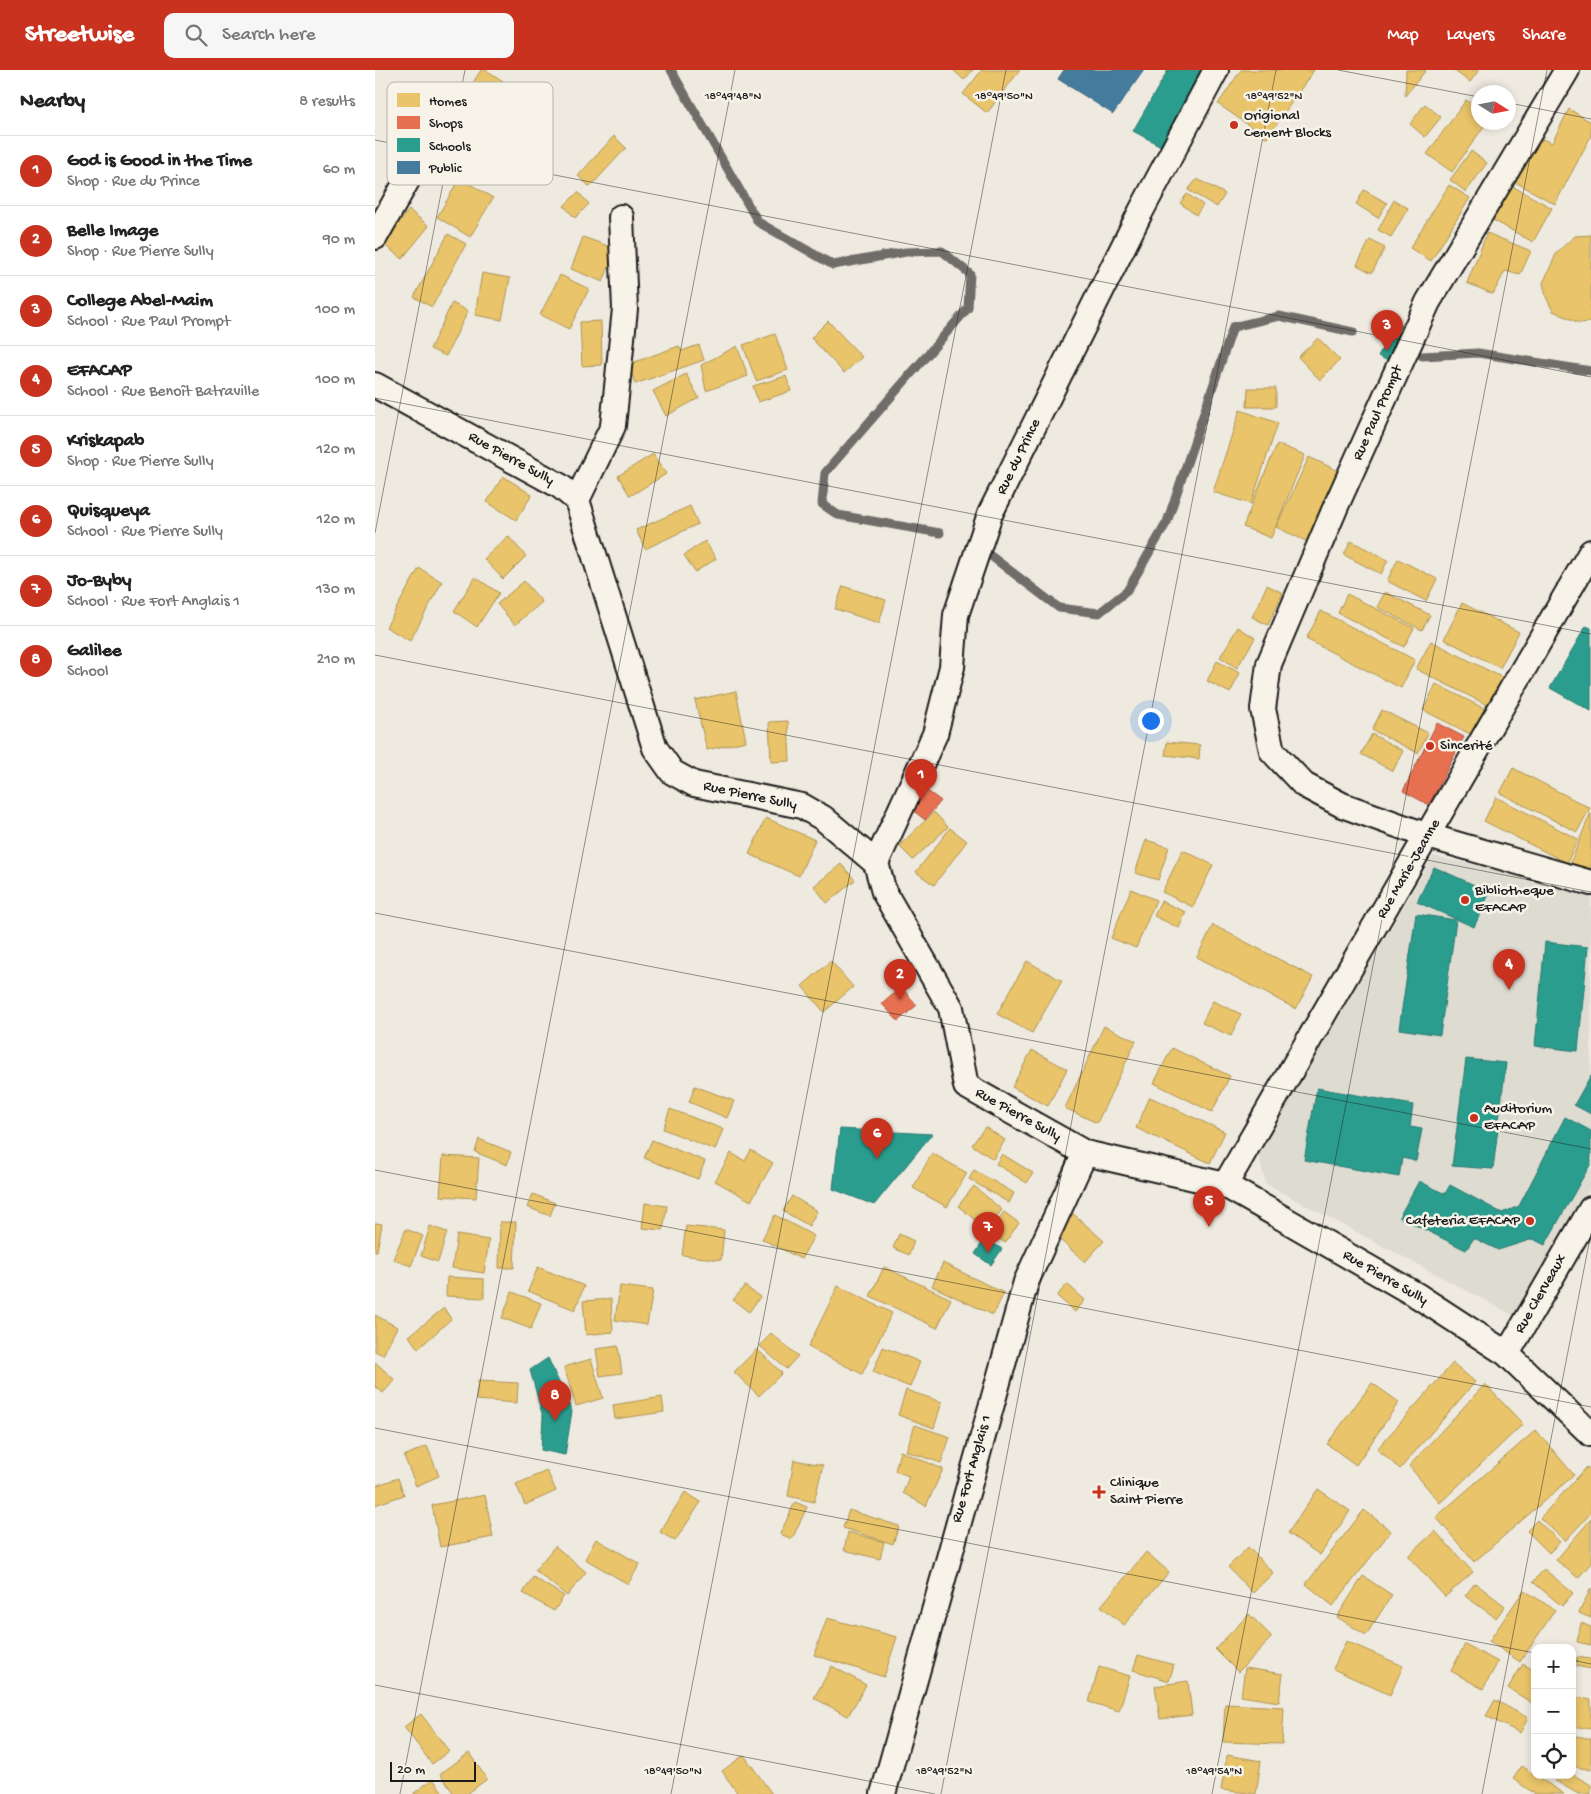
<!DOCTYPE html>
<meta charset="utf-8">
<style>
body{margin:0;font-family:"Gochi Hand",sans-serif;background:#f6f6f6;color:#222}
.controls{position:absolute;right:15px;bottom:15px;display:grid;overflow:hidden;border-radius:10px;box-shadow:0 2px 8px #0003}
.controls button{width:45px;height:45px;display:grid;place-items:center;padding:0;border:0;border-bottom:1px solid #e0e0e0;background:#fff;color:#222;font:25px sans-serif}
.compass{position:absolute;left:1096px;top:15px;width:45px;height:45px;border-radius:50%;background:#fff;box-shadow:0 2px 8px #0003;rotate:101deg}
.scale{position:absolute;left:15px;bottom:12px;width:86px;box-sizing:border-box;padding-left:5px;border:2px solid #1c1c1c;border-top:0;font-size:14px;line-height:18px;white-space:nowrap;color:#1c1c1c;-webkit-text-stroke:4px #f7f3e8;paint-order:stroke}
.you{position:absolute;left:775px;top:650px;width:18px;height:18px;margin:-12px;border:4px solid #fff;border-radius:50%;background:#1a73e8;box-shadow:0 0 0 8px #1a73e833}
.badge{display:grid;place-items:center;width:32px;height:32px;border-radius:50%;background:#c8321e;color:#fff;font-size:16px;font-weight:700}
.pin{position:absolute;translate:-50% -41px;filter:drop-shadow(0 1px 2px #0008)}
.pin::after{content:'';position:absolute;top:26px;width:18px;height:15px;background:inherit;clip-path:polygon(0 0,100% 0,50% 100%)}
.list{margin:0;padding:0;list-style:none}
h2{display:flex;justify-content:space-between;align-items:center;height:65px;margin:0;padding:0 20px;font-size:21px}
h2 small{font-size:16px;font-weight:400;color:#767676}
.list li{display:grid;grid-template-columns:32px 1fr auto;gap:15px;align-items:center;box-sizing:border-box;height:70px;padding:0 20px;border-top:1px solid #e0e0e0}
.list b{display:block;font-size:19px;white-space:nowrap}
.list p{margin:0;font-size:16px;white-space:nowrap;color:#767676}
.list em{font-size:16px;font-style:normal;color:#767676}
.icon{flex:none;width:28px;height:28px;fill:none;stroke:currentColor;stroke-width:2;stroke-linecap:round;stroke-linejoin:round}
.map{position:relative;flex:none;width:1216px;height:1724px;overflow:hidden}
header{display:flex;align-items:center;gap:30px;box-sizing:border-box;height:70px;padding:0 25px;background:#c8321e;color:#fff}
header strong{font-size:24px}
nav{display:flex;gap:28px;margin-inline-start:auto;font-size:18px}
.search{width:350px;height:45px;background:#f6f6f6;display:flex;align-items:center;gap:12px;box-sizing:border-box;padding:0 18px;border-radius:10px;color:#767676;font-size:19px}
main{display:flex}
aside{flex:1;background:#fff}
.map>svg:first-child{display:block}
</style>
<header>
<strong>Streetwise</strong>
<div class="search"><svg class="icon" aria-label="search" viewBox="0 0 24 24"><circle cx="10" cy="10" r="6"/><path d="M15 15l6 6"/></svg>Search here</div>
<nav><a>Map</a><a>Layers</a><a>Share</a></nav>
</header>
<main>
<aside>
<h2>Nearby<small>8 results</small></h2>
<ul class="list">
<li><span class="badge">1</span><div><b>God is Good in the Time</b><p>Shop · Rue du Prince</p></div><em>60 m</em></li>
<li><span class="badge">2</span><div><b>Belle Image</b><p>Shop · Rue Pierre Sully</p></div><em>90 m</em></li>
<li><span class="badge">3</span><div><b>College Abel-Maim</b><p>School · Rue Paul Prompt</p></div><em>100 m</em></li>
<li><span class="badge">4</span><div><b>EFACAP</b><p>School · Rue Benoît Batraville</p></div><em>100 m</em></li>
<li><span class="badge">5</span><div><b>Kriskapab</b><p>Shop · Rue Pierre Sully</p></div><em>120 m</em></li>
<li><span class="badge">6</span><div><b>Quisqueya</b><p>School · Rue Pierre Sully</p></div><em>120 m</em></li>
<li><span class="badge">7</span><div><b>Jo-Byby</b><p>School · Rue Fort Anglais 1</p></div><em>130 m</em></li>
<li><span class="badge">8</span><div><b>Galilee</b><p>School</p></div><em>210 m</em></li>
</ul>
</aside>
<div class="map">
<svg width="1216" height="1724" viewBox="0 0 1216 1724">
<rect width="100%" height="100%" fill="#eeeae0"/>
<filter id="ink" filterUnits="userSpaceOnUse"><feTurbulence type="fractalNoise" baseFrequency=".02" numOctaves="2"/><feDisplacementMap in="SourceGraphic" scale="10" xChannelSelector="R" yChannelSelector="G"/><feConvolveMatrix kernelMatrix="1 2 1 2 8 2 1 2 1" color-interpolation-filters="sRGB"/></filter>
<g filter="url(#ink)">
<path fill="#dedbd1" d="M1058,786l158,34v296l-71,133 -254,-135 -8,-29z"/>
<path fill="#e9c46a" stroke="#ac9253" d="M106,0h5l54,35 -18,29 -58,-37z
M578,0h20l-9,10z
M607,0h38l-33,43 -24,-19z
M866,0h73l-47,68 -49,-34z
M1031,0h20l-21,26z
M1078,0h26l-9,12z
M1091,30l13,9v13h8l-35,50 -25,-18z
M1050,34l16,13 -16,20 -15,-13z
M1194,39l22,13v14l-36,68 -49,-27 27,-42 19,8z
M239,66l12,12 -36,39 -12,-11z
M1096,81l16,12 -21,29 -16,-12z
M85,108l33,20 -23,39 -33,-20z
M822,109l28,15 -8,13 -29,-17z
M1126,110l51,28 -19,34 -51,-28z
M1074,115l21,13 -39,63 -21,-13z
M989,120l23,13 -9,15 -22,-14z
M203,122l11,12 -14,14 -11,-12z
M812,124l16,11 -7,10 -16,-12z
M1019,130l14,8 -17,29 -13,-7z
M34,140l20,16 -27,33 -20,-16z
M1112,163l44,18 -11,24 -15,-4 -12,23 -26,-11z
M73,164l18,10 -34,63 -18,-10z
M1216,165v87l-12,1 -26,-12 -7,-14 -3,-14 14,-31 18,-16z
M208,167l33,12 -13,33 -32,-13z
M995,170l15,8 -13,25 -15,-8z
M107,203l28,5 -8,42 -27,-5z
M185,205l29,14 -20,40 -29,-14z
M77,233l16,8 -22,45 -16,-7z
M226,251l1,44 -20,1 -2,-44z
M453,251l34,36 -18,16 -33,-35z
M400,264l13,36 -32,11 -13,-36z
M943,268l22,22 -20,20 -22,-23z
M324,275l5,15 -69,24 -6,-20 50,-18 2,5z
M362,276l11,30 -42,15 -5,-26z
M311,304l13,24 -33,18 -13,-25z
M411,306l5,15 -33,11 -5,-16z
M873,318h28v19h-29z
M865,340l38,13 -27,81 -38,-12z
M902,374l28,11 -34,83 -28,-11z
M278,384l13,20 -36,22 -12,-20z
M934,387l36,17 -33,70 -36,-17z
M128,406l29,19 -16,25 -29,-18z
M315,436l8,18 -53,25 -9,-19z
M133,466l18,20 -23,23 -19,-20z
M330,471l11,18 -21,13 -11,-17z
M976,471l37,19 -7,14 -37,-19z
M1023,489l39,20 -11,22 -39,-20z
M44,498l23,14 -32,59 -24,-14z
M100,507l24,16 -22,34 -23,-16z
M149,511l18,21 -27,23 -18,-21z
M892,515l16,8 -15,32 -16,-8z
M468,516l43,14 -7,23 -44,-14z
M1010,522l45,23 -8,15 -45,-23z
M972,524l67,34 -10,19 -66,-34z
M1087,533l57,29 -19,36 -56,-29z
M946,541l94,49 -14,28 -95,-49z
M863,557l17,11 -18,30 -17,-11z
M1056,571l78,40 -14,28 -79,-40z
M842,591l23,12 -10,20 -23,-12z
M1061,614l49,25 -13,26 -49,-25z
M361,621l10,50 -39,9 -12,-50z
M1007,640l46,23 -10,20 -46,-23z
M413,651l2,40 -19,1 -2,-40z
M997,664l31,17 -10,20 -32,-17z
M792,672l33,3 -1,14 -34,-4z
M1138,698l77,40 -13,24 -77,-39z
M1121,727l82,42 -11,24 -83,-42z
M559,742l14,15 -35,33 -14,-14z
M1215,744h1v58l-21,-8z
M391,748l49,22 -16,36 -50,-22z
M575,758l17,13 -33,44 -18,-13z
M771,770l23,7 -11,33 -23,-7z
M808,780l30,15 -20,42 -31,-15z
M466,794l14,16 -28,23 -13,-17z
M756,819l25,11 -20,48 -25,-10z
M786,831l25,11 -7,16 -25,-12z
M838,855l100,52 -17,32 -99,-52z
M456,891l22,26 -29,25 -22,-26z
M652,891l35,20 -30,52 -35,-19z
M838,931l28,13 -10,22 -29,-13z
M729,956l32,15 -39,82 -32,-15z
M797,978l58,28 -18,36 -58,-29z
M657,980l35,19 -19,37 -36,-19z
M320,1016l39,15 -7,17 -38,-16z
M775,1027l75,35 -15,31 -74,-35z
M295,1039l53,20 -8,21 -52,-21z
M610,1057l20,13 -12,19 -21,-14z
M104,1069l32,13 -4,13 -32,-13z
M277,1070l53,21 -7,18 -54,-21z
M376,1080l22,13 -22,38 -36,-20 16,-28 14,8z
M557,1083l35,20 -20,34 -34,-19z
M627,1084l31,19 -6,10 -31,-19z
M68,1086l36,2 -3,40 -36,-2z
M599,1100l40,23 -5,10 -40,-24z
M599,1116l28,24 -16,19 -28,-23z
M158,1124l22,9 -5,13 -23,-9z
M417,1126l25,15 -8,15 -26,-15z
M270,1133l22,3 -4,24 -21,-2z
M694,1140l35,31 -19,21 -35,-31z
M629,1142l15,11 -14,20 -15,-11z
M400,1145l39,21 -13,23 -39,-20z
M125,1152h16l-2,46h-15z
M0,1153l7,1 -5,27h-2z
M55,1156l17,6 -9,30 -17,-6z
M311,1156l38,4 -3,30 -39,-5z
M31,1159l17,7 -12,30 -18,-7z
M524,1164l15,7 -5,14 -16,-7z
M82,1165l32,5 -5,33 -32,-5z
M568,1193l61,30 -11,22 -61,-29z
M163,1197l46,19 -9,24 -47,-19z
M509,1197l67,32 -14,29 -67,-32z
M72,1207l37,2v19l-38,-2z
M692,1214l18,16 -10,12 -18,-16z
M245,1216l33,4 -6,35 -32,-5z
M370,1216l15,11 -11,15 -16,-12z
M463,1216l54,27 -30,61 -54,-27z
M137,1222l29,11 -10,26 -29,-11z
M236,1229l2,33 -27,3 -3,-34z
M69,1238l7,11 -33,30 -9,-13z
M0,1245l22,12 -14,28 -8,-4z
M396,1263l27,23 -12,13 -26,-23z
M243,1276l4,27 -22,3 -4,-27z
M508,1277l37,15 -10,25 -37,-15z
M382,1279l25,24 -23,23 -25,-24z
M216,1289l12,39 -27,8 -12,-39z
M0,1292l20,18 -12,13 -8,-7z
M1078,1293l22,19 -75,87 -23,-20z
M103,1311l40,2 -1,20 -41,-3z
M997,1313l27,19 -43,63 -29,-21z
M1110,1314l38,40 -83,79 -31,-37z
M531,1320l36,12 -8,26 -36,-13z
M287,1327l2,15 -49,7 -2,-14z
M540,1355l35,12 -9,26 -35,-12z
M1161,1360l38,45 -100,87 -38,-45z
M52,1376l12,30 -23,10 -12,-30z
M525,1381l43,18 -17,37 -23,-13 6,-17 -14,-5z
M419,1390l29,5 -9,37 -26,-6z
M1212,1397l4,3v43l-26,28 -25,-23z
M172,1401l9,20 -31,14 -9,-21z
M23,1408l6,17 -29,10v-19z
M943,1419l32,22 -30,44 -32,-22z
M310,1422l16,10 -26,39 -15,-9z
M110,1425l8,42 -53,10 -8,-42z
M420,1432l12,5 -15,32 -12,-5z
M474,1440l50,16 -6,18 -50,-16z
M989,1440l27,21 -58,75 -27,-22z
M1216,1449v44l-13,15 -22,-18z
M1162,1450l23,22 -11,11 -22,-22z
M1060,1461l38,41 -28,25 -37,-41z
M473,1462l36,10 -4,17 -36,-9z
M221,1469l44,25 -12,20 -43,-25z
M180,1476l31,26 -19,24 -32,-26z
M873,1477l25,26 -20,20 -25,-26z
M771,1482l23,20 -45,53 -23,-19z
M1169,1499l29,24 -11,13 -29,-24z
M988,1506l29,19 -26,40 -29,-18z
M158,1507l31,19 -10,15 -31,-18z
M1100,1513l30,23 -9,12 -31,-22z
M1216,1518v30l-12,-5z
M1149,1520l31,20 -35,52 -31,-21z
M874,1544l23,23 -34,35 -23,-23z
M452,1548l70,19 -13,40 -70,-22z
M1206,1553l10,4v18l-14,-3z
M971,1571l57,25 -13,29 -57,-26z
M1090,1574l33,18 -15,27 -32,-18z
M763,1585l36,10 -5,16 -36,-11z
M1202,1587l14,2v10l-15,-3z
M1148,1594l12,7v27l-3,5 -24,-15z
M457,1596l34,19 -18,31 -34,-18z
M724,1597l31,9 -11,35 -30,-9z
M870,1598l38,6 -4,28 -38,-6z
M813,1611l4,34 -32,4 -5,-33z
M1197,1626l19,4v29l-19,-3z
M1120,1630l33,18 -8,15 -34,-17z
M850,1634l59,3 -2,37 -59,-2z
M46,1644l28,37 -17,13 -28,-37z
M1197,1665l19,4v31l-19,-4z
M94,1683l18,26 -20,15h-13l-14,-20z
M369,1685l28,39h-34l-16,-23z
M852,1685l34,6 -5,33 -35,-4z
M1147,1696l13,9 29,19h-29l-22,-15z
M1197,1704l19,11v9h-13l-24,-14 2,-5z
M58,1709l11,15h-30v-1z"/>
<path fill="#e76f51" stroke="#aa5641" d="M1062,653l27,14 -35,68 -26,-14z
M546,716l20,15 -16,19 -20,-16z
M526,917l16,18 -19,16 -16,-17z"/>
<path fill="#2a9d8f" stroke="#26766c" d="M793,0h35l-42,76 -28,-15z
M1021,253l16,8 -18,33 -16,-8z
M1211,556l5,2v83l-41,-23z
M1059,797l56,25 -16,35 -57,-25z
M1041,844l40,6 -16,115 -41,-6z
M1170,872l43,5 -10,104 -43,-5z
M1091,989l40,4 -13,106 -41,-3z
M1216,1005v39l-17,-9z
M942,1018l96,17 -3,22 12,2 -6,32 -14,-3 -3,19 -95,-17z
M1190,1047l26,14v32l-46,82 -12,-6 -35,11 -24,-12 -8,12 -67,-33 20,-36 26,13 5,-9 52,28 17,-7z
M465,1059l92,5 -58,71 -41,-16z
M610,1168l17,11 -11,16 -16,-11z
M173,1288l24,53 -7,44 -24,-5 2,-33 -13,-47z"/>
<path fill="#457b9d" stroke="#395e76" d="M689,0h80l-31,44 -55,-35z"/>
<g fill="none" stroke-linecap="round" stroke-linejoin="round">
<path stroke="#6f6d69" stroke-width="9" d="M296,0l87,152 75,43 73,-13 36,-1 28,23 -2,34 -143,165 -3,31 16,11 102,18
M1047,286l56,-3 113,18
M616,486l68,52 40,5 28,-22 40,-69 66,-195 46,-11 74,16"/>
<g stroke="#1c1c1c" stroke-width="28">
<path id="street" d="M1192,0l-139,232 -92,204 -67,158 -6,45 9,42 32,34 38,20 86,31 163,47
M0,167l68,-120
M0,315l185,101 17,14 78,248 17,24 22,12 108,22 21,12 53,45 8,29 67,116 15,78 119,67 140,32 193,111 89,58 84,80
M202,430l36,-74 12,-117 -4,-92
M501,793l59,-129 17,-67 4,-52 34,-101 150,-301 76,-143
M850,1115l366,-633
M1132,1284l84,-145
M508,1724l143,-512 59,-129"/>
</g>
<use href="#street" stroke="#f7f3e8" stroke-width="24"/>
</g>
</g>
<path fill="none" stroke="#1c1c1c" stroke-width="1" stroke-opacity="0.45" d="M963,0l141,27M1134,33l82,16M0,70l1216,237M0,328l1216,236M0,463l90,-463M0,585l1216,237M0,843l1216,236M0,1100l1216,237M0,1358l1160,225M1197,1590l19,4M0,1615l560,109M25,1724l335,-1724M296,1724l335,-1724M566,1724l335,-1724M837,1724l335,-1724M1107,1724l109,-561"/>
<g fill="#c8321e" stroke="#f7f3e8" stroke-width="2">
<circle cx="859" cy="55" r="5"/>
<circle cx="1055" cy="676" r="5"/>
<circle cx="1090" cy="830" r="5"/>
<circle cx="1099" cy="1048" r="5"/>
<circle cx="1155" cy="1151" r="5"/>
<path d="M721.5 1414.5h5v5h5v5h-5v5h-5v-5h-5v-5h5z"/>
</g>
<g text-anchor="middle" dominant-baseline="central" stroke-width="5" stroke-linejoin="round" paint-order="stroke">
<g font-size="15" fill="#1c1c1c" stroke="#f7f3e8" text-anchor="start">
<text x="869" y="46">Origional<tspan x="869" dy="17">Cement Blocks</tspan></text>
<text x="1065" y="676">Sincerité</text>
<text x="1100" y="821">Bibliotheque<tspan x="1100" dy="17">EFACAP</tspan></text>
<text x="1109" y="1039">Auditorium<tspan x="1109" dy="17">EFACAP</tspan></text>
<text x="1145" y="1151" text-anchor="end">Cafeteria EFACAP</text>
<text x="735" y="1413">Clinique<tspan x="735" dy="17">Saint Pierre</tspan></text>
</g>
<g font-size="15" fill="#1c1c1c" stroke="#f7f3e8">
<text transform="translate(1003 343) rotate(-66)">Rue Paul Prompt</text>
<text transform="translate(644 387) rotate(-64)">Rue du Prince</text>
<text transform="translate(136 389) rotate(29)">Rue Pierre Sully</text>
<text transform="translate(375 726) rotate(12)">Rue Pierre Sully</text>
<text transform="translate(1034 799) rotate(-60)">Rue Marie-Jeanne</text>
<text transform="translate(643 1045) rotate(29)">Rue Pierre Sully</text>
<text transform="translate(1010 1208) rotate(30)">Rue Pierre Sully</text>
<text transform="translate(1166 1224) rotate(-60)">Rue Clerveaux</text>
<text transform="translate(597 1399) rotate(-74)">Rue Fort Anglais 1</text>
</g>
</g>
<rect x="12" y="12" width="166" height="103" rx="8" fill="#f7f3e8" stroke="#b5b2ab" stroke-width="1"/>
<rect x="22" y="23" width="23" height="14" fill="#e9c46a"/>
<rect x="22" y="46" width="23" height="13" fill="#e76f51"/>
<rect x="22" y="68" width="23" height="14" fill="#2a9d8f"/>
<rect x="22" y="91" width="23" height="13" fill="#457b9d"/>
<g font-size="14" fill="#1c1c1c">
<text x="54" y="35">Homes</text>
<text x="54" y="57">Shops</text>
<text x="54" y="80">Schools</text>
<text x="54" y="102">Public</text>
</g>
<g font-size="12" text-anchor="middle" fill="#1c1c1c" stroke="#f7f3e8" stroke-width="5" stroke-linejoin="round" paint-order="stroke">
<text x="358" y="29">18°49'48"N</text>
<text x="629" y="29">18°49'50"N</text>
<text x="899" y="29">18°49'52"N</text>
<text x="298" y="1704">18°49'50"N</text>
<text x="569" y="1704">18°49'52"N</text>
<text x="839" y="1704">18°49'54"N</text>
</g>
</svg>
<div class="controls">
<button>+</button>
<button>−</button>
<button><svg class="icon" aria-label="locate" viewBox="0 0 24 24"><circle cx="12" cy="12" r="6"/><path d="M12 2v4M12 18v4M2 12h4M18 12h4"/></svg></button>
</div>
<svg class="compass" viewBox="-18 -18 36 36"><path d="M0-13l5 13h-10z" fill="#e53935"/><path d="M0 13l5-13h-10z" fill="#767676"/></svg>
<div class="scale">20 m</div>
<div class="you"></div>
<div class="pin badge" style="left:546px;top:730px">1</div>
<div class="pin badge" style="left:525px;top:930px">2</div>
<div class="pin badge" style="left:1012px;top:281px">3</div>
<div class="pin badge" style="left:1134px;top:920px">4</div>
<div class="pin badge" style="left:834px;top:1157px">5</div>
<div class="pin badge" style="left:502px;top:1089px">6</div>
<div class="pin badge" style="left:613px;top:1183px">7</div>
<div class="pin badge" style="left:180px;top:1351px">8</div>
</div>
</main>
